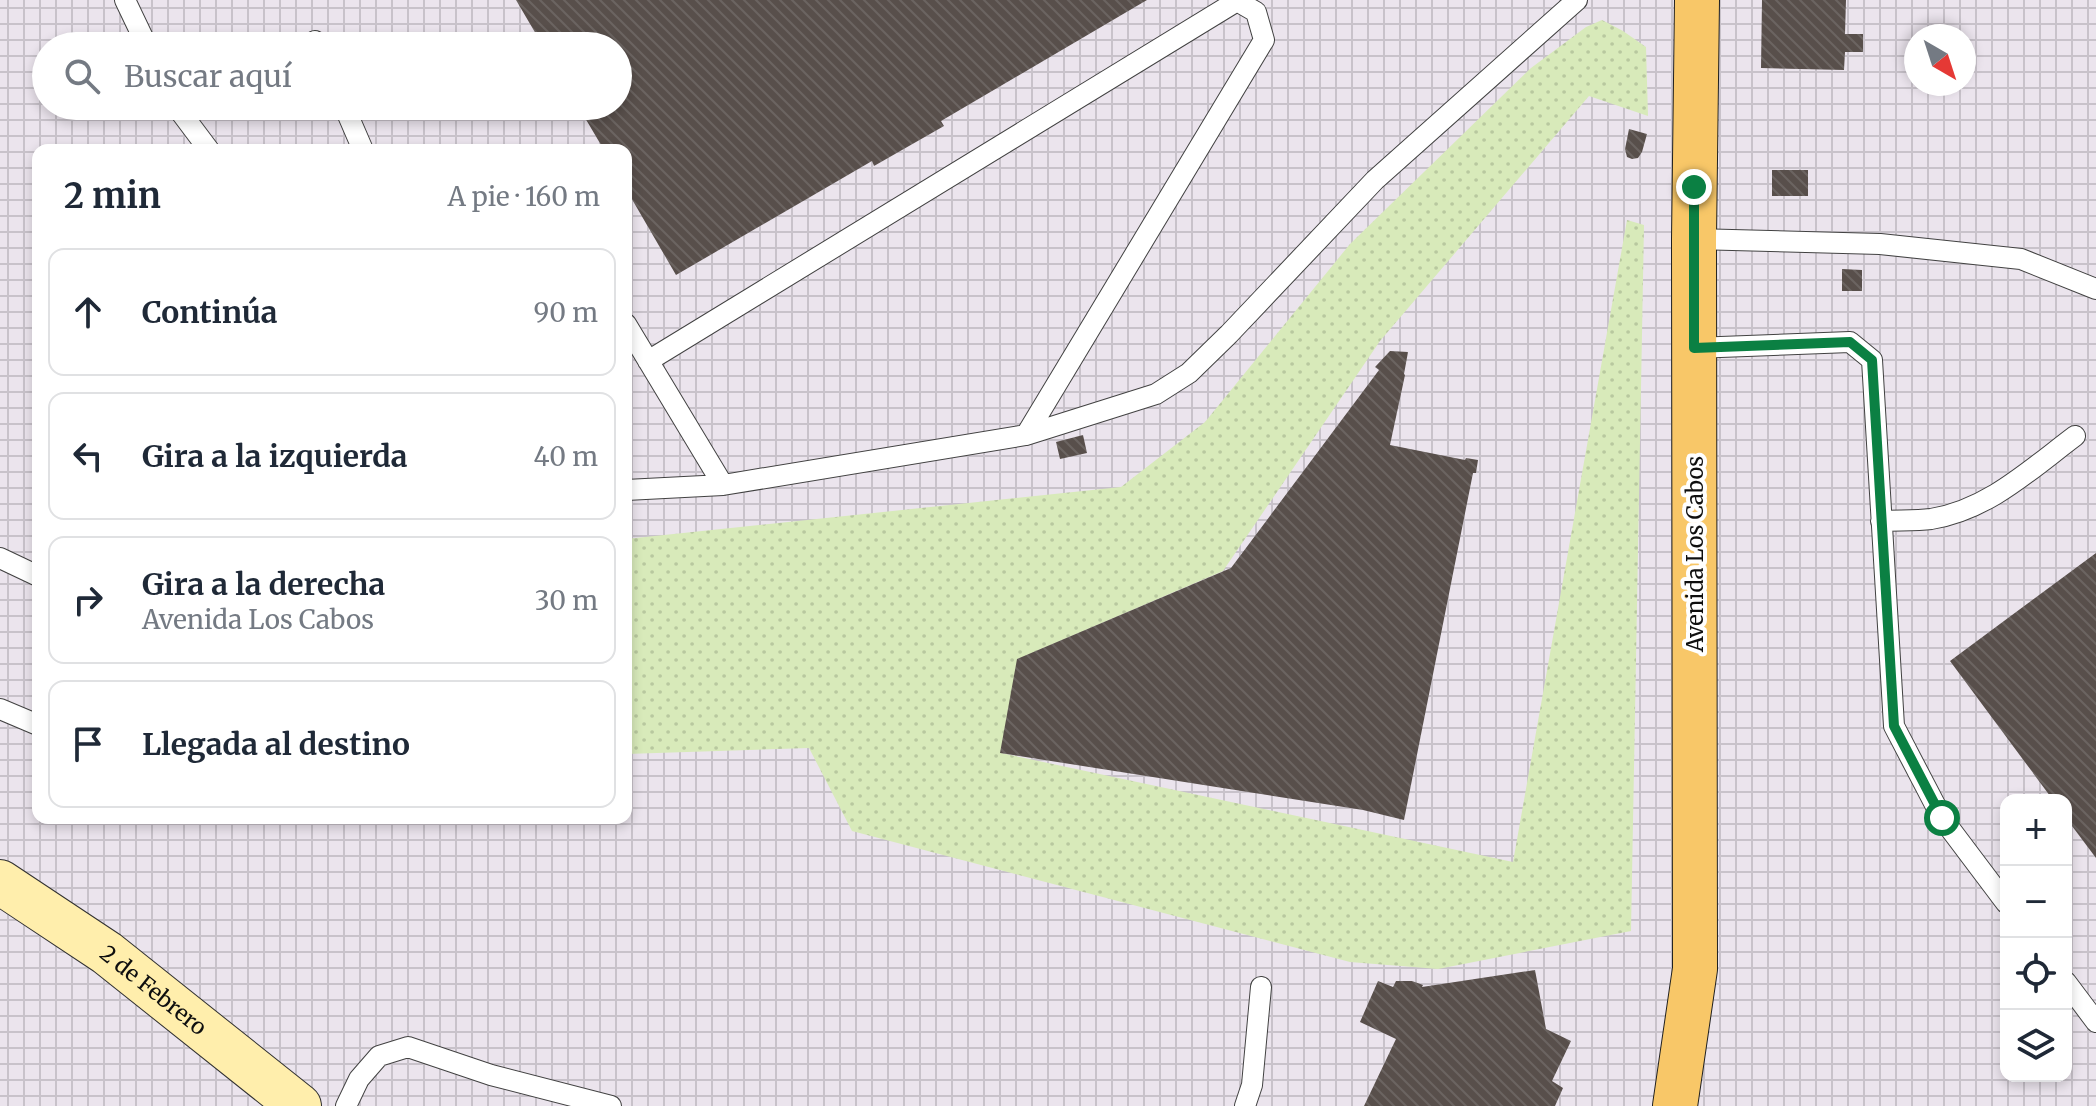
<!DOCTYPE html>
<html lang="es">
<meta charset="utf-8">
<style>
body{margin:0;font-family:Merriweather,serif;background:#f6f6f7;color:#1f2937}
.controls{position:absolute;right:24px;bottom:24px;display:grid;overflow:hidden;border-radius:16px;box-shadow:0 4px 12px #0003}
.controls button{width:72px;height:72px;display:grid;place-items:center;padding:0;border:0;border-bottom:2px solid #e0e1e3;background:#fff;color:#1f2937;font:40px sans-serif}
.compass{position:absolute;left:1904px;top:24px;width:72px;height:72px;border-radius:50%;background:#fff;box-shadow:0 4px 12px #0003;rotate:141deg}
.stop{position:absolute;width:24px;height:24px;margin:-18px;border:6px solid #0b8043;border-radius:50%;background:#fff}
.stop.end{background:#0b8043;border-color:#fff;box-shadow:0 2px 8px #0008}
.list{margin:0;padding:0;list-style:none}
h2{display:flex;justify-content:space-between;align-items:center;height:104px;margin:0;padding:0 32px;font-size:34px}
h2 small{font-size:26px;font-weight:400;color:#747a83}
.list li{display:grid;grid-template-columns:52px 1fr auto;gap:24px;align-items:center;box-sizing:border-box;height:128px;margin:0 16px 16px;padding:0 16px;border:2px solid #e0e1e3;border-radius:16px}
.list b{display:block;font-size:30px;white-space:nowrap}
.list p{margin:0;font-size:26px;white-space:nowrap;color:#747a83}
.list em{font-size:26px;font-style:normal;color:#747a83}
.icon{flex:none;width:44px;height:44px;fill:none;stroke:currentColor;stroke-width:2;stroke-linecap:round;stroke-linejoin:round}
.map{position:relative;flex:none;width:2096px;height:1106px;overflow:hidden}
.search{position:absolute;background:#fff;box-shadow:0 4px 12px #0003;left:32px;top:32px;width:600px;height:88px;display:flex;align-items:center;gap:20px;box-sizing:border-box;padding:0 28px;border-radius:44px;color:#747a83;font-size:30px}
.panel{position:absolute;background:#fff;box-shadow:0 4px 12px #0003;left:32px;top:144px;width:600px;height:680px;border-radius:16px}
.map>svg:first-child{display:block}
</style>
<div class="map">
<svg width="2096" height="1106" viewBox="0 0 2096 1106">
<defs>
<pattern id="industrial-grid" width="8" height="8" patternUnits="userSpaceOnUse" patternTransform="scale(2)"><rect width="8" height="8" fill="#ebe4ed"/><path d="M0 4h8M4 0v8" fill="none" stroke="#c8c2ca"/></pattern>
<pattern id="grass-dots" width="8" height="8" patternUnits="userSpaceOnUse" patternTransform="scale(2)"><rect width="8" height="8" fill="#d8eaba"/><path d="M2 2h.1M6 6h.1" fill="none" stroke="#b8c89f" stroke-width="1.8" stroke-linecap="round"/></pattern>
<pattern id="building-back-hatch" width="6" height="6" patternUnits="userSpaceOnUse" patternTransform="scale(2)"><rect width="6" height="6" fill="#584f4b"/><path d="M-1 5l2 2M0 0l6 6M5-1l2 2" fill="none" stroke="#6b6461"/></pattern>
</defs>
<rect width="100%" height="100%" fill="#fffbf1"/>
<path fill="url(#industrial-grid)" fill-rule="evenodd" d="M0,0h2096v1106h-2096zM1916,36h48v48h-48zM46,46h572v60h-572zM38,150h588v668h-588zM2006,800h60v276h-60z"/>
<path fill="url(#grass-dots)" d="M1602,20l21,11 23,16 2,69 -59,-20 -209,245 -157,230 -205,88 -17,94 512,109 114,-642 17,5 -13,706 -193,38 -88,-7 -498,-131 -43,-83 -183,6v-215l495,-52 84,-65 145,-178 181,-176 55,-41z"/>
<path fill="url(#building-back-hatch)" d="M516,0h631l-206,121 3,5 -70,40 -2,-5 -196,114 -50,-86v-39h-22l-26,-44h40v-60h-75z
M1762,0h84l-1,34h18v18h-18l-1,18 -83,-2z
M1629,129l18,5 -5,18 -4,6 -6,1 -5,-2 -2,-8z
M1772,170h36v26h-36z
M1842,269l20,1v21h-20z
M1390,351l18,1 -4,22 1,1 -15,70 75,15 1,-2 12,2 -2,13h-3l-69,347 -41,-10 -363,-57 17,-94 214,-91 148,-198 -4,-3z
M1083,435l4,18 -27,6 -4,-17z
M2096,553v305l-30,-40v-18h-13l-103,-139z
M1535,970l11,59 25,12 -19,40 11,7 -8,18h-191l32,-67 -36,-17 18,-41 15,6 3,-6h16l11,4 -1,2z"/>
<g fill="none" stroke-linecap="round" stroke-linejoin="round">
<g stroke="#424242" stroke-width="22">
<path id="lane" d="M125,0l22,46
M315,41l3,5
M176,106l33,44
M344,106l19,44
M1694,239l186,5 141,15 75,30
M626,324l97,161
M1694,348l156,-6 22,18 22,366 48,92 64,85
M648,361l589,-360 19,11 8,28 -238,395
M626,490l97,-5 303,-50 130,-41 33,-21 40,-39 146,-154 202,-180
M1881,521c17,-1 34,0 50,-2 57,-9 100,-50 144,-83
M0,558l38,18
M0,709l38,16
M2066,982l30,40
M346,1106l13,-27 20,-23 29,-9 83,28 120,31
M1245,1106l7,-21 9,-98"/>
</g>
<g stroke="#313131" stroke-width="46">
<g id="secondary">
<path id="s1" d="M0,882l107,71 192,153"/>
</g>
</g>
<g stroke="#202020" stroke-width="46">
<path id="primary" d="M1675,1106l20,-137 -1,-730 3,-239"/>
</g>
<use href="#lane" stroke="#fff" stroke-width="20"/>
<use href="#secondary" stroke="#ffeeac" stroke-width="44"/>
<use href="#primary" stroke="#f8c768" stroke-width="44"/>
</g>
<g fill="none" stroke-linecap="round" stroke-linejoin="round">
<path stroke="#0b8043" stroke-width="10" d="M1694,187v161l156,-6 22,18 22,366 48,92"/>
</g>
<g text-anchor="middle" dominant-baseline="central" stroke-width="8" stroke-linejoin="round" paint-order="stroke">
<g font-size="22" fill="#0f0f0f" stroke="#fff">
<text transform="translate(1695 554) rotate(-90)">Avenida Los Cabos</text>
<text stroke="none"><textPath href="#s1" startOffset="188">2 de Febrero</textPath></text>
</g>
</g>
</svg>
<div class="controls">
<button>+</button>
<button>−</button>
<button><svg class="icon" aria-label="locate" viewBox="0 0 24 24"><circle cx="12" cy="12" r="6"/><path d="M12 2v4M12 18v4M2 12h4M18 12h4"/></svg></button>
<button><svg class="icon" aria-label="layers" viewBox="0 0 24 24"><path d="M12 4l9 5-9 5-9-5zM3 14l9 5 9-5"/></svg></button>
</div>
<svg class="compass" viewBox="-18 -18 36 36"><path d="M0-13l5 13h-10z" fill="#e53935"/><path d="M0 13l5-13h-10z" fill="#747a83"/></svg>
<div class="stop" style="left:1942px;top:818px"></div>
<div class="stop end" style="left:1694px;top:187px"></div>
<div class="search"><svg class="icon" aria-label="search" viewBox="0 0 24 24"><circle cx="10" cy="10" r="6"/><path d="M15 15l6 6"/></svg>Buscar aquí</div>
<section class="panel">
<h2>2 min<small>A pie · 160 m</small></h2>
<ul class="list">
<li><svg class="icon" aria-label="ahead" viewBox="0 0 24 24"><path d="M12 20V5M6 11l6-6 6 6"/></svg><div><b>Continúa</b></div><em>90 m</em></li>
<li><svg class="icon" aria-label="left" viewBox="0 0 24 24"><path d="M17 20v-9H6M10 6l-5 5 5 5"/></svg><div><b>Gira a la izquierda</b></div><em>40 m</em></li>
<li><svg class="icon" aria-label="right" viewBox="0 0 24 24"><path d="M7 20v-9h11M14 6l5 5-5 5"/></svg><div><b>Gira a la derecha</b><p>Avenida Los Cabos</p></div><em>30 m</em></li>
<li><svg class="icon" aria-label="arrive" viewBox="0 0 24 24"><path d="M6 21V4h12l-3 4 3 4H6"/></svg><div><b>Llegada al destino</b></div></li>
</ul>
</section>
</div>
